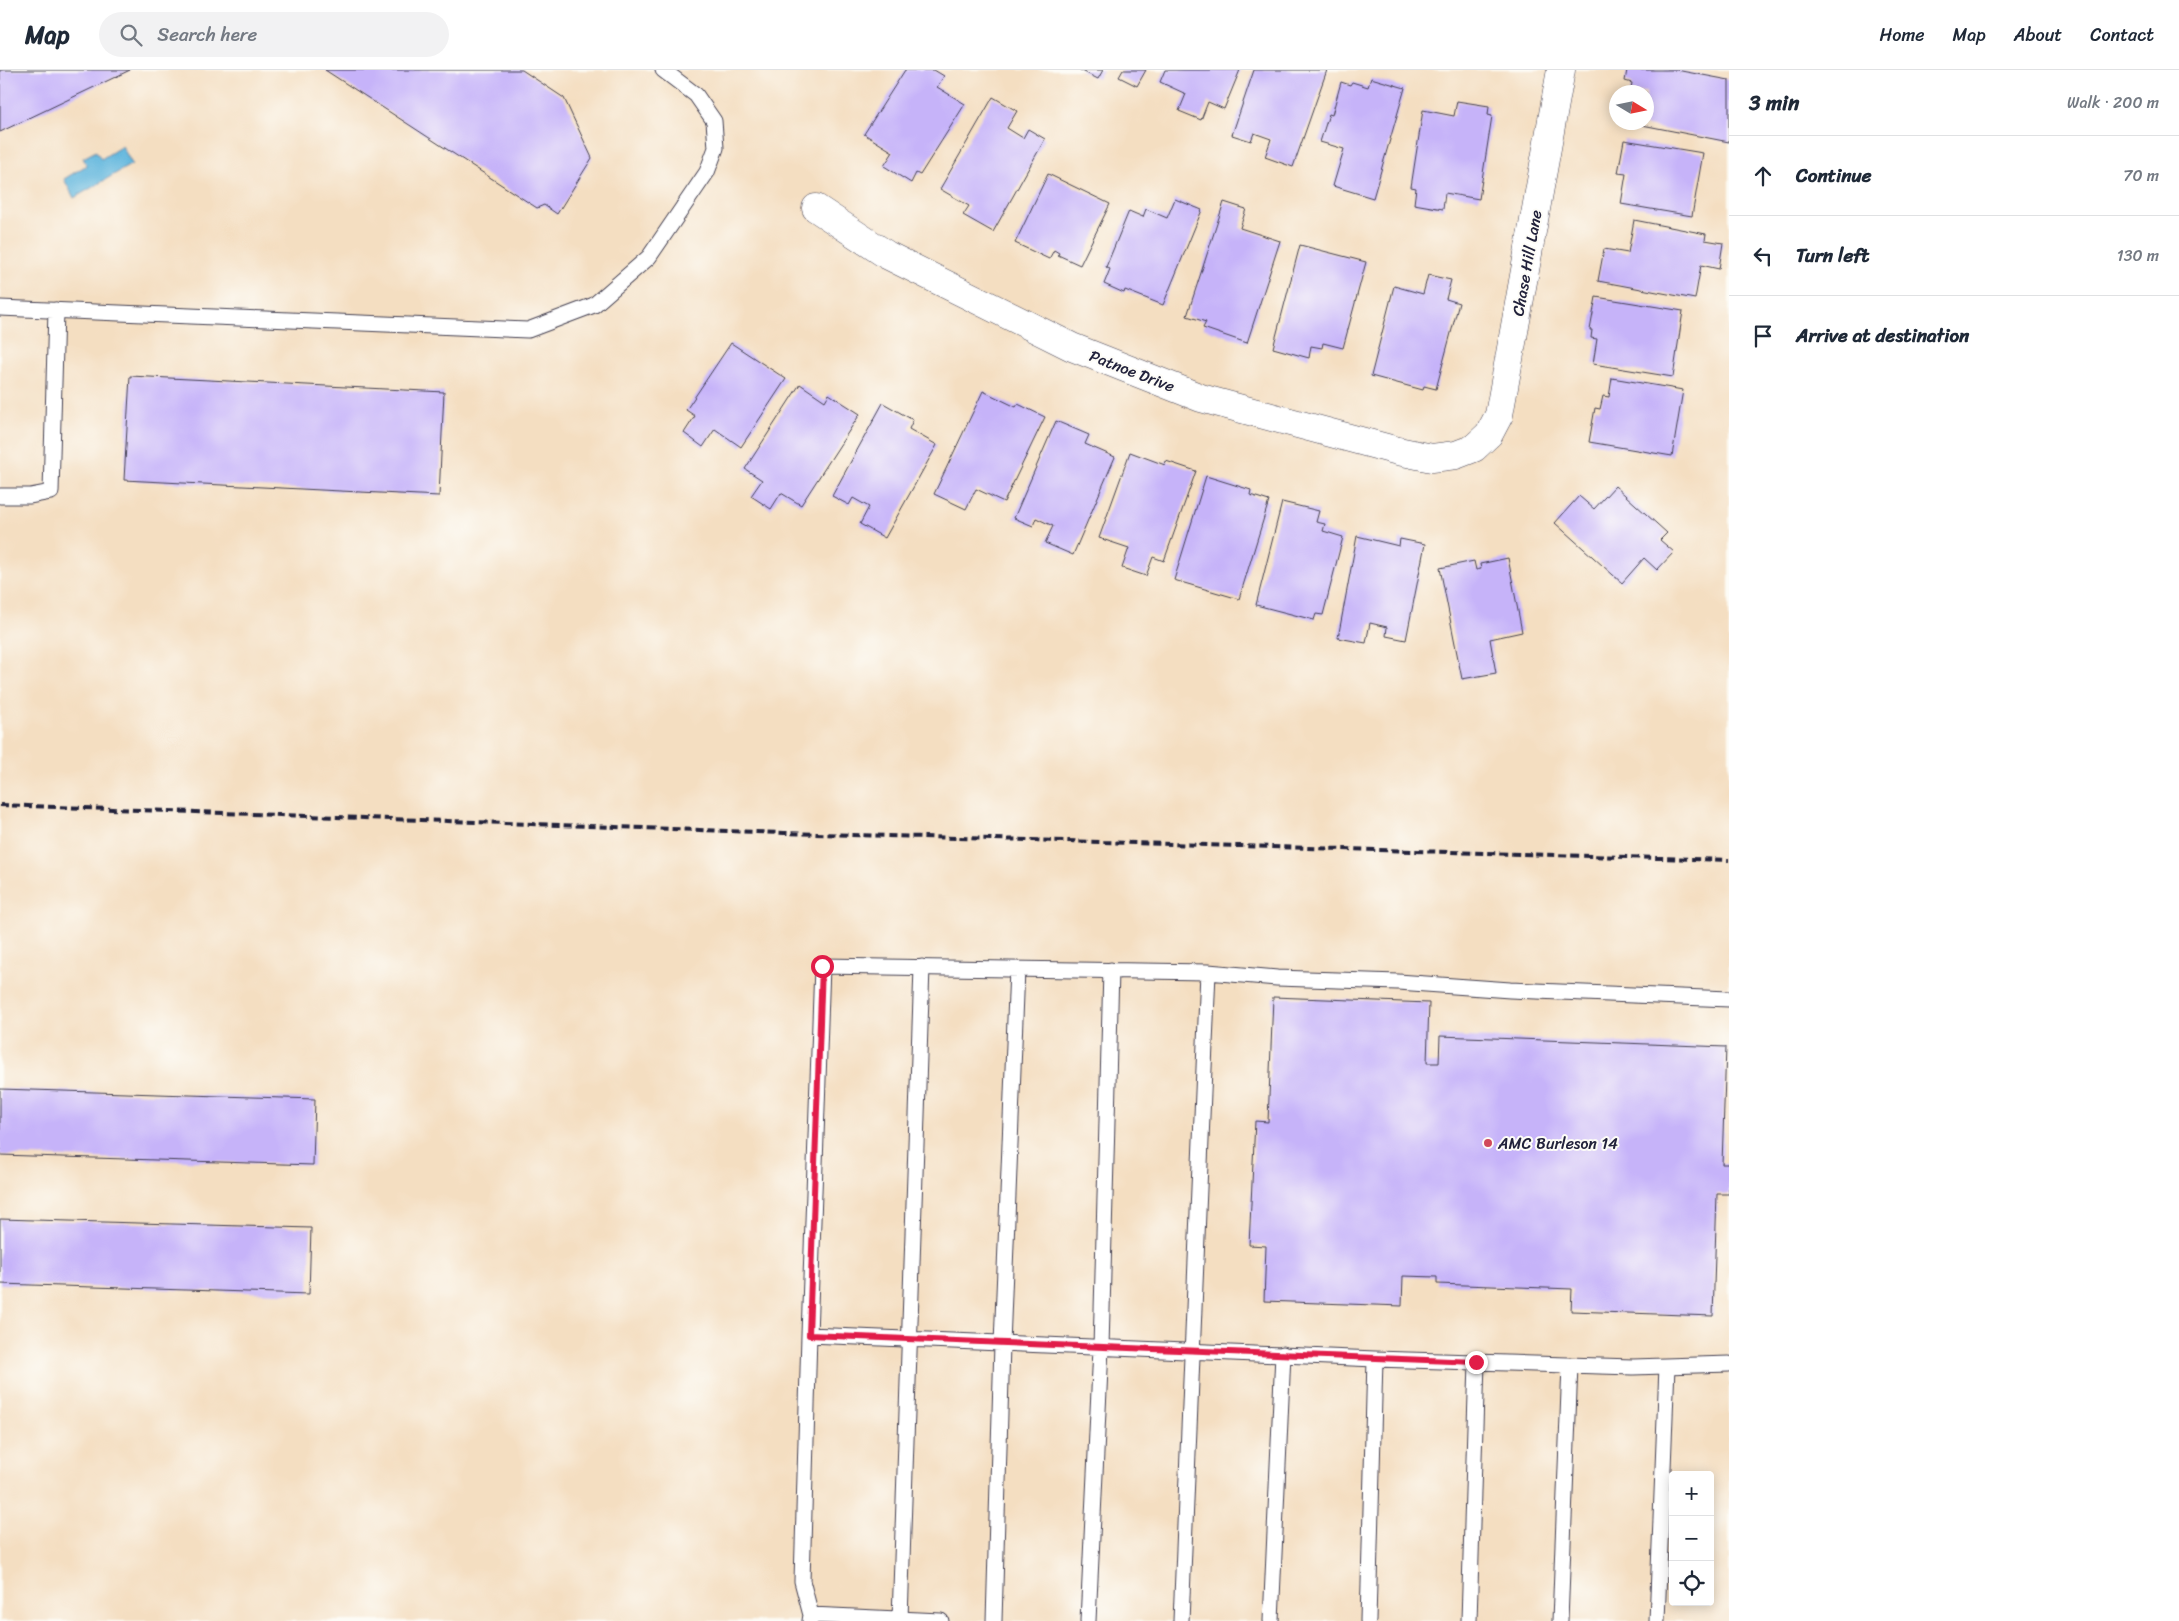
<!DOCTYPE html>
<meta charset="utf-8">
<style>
body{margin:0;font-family:Sriracha,sans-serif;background:#f2f2f3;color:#1f2937}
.controls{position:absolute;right:15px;bottom:15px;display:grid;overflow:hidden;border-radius:5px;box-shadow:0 2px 12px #0003}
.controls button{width:45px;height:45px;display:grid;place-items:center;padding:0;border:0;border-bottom:1px solid #e0e1e3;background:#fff;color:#1f2937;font:25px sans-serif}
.compass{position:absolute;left:1609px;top:15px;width:45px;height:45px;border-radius:50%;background:#fff;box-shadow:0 2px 12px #0003;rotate:100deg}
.stop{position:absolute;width:15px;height:15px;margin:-11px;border:4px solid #e11d48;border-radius:50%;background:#fff}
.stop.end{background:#e11d48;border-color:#fff;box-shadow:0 1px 5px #0008}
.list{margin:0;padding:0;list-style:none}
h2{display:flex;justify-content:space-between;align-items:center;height:65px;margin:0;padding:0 20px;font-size:21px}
h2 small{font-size:16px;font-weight:400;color:#747a83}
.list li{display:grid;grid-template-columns:32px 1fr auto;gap:15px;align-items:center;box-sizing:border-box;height:80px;padding:0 20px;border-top:1px solid #e0e1e3}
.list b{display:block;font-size:19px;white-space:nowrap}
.list em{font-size:16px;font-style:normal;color:#747a83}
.icon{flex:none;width:28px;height:28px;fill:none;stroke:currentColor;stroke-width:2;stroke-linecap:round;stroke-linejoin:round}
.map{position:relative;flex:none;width:1729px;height:1551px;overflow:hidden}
header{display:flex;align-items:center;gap:30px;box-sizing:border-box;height:70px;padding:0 25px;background:#fff;border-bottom:1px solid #e0e1e3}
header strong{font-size:24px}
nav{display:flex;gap:28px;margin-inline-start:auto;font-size:18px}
.search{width:350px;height:45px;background:#f2f2f3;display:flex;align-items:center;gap:12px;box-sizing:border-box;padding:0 18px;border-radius:28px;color:#747a83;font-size:19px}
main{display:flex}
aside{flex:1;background:#fff}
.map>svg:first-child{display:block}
</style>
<header>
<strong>Map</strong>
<div class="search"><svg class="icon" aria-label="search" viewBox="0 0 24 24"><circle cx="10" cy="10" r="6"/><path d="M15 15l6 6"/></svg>Search here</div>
<nav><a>Home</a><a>Map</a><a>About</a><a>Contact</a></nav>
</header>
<main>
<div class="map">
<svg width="1729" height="1551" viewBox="0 0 1729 1551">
<rect width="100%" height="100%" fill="#fdfcf7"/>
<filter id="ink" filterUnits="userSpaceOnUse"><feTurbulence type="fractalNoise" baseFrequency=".02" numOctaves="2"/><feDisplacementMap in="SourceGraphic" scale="10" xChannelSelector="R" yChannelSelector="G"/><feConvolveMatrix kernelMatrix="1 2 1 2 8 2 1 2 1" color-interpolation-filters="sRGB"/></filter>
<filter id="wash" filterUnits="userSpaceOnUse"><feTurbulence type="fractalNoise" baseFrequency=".0096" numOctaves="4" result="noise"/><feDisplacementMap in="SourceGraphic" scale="20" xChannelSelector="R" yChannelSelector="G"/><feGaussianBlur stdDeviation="1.12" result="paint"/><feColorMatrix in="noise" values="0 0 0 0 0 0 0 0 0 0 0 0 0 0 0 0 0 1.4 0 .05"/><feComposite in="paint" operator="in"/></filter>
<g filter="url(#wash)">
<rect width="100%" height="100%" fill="#f4dec1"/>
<path fill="#60b6dd" stroke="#416c8c" d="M122,76l10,18 -58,34 -10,-19 23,-14 -4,-7 13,-7 5,8z"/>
<g id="blocks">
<path fill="#c6b3f9" d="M0,0h130l-130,62z
M325,0h197l42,28 28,60 -35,56 -13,-9 -7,3z
M905,0h29l10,6 -7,11 28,17 -45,71 -4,-2 -5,10 -27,-17 9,-14 -29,-18z
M1080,0h23l-5,9z
M1123,0h23l-9,16 -18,-9z
M1165,0h75l-16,39 -16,-7 -7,18 -22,-9 7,-17 -26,-12z
M1254,0h73l-34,97 -28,-10 6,-18 -17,-6 -3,8 -19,-6z
M1627,0h49l53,10v62l-97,-19 14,-1v-30h-16l2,-9 -7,-2z
M1371,8l34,10 -32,110 -40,-12 11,-37 -24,-7 9,-28 3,1 9,-33 9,3 2,-3 16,5z
M993,27l24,14 -10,17 16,10 5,-9 17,10 -52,93 -30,-17 6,-9 -29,-17z
M1457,31l32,5 -1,9 4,1 -13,83 -34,-6 -2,16 -29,-5 2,-16 -5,-1 12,-77 31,6z
M1624,70l79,13 -11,63 -71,-12 5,-30 -8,-1z
M1048,104l62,30 -30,61 -22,-10 1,-2 -5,-3 -5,9 -34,-16z
M1175,129l27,11 -39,95 -38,-15 -1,3 -20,-9 6,-15 -4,-2 23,-56 14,6 3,-8 21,9z
M1224,132l22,7 -6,19 40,13 -33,102 -44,-15 3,-6 -19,-6z
M1634,150l72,14 -1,6 18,3 -4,26 -18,-4 -6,34 -97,-18 6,-32 24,4z
M1300,175l66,17 -23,86 -20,-5 -1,5 -11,-2 -2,12 -36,-10z
M1428,205l23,5 -5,19 13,4 -23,86 -12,-3 -1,4 -52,-14 23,-90 29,8z
M1596,227l87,14 -10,66 -80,-13 4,-25 -6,-1 1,-8h-2z
M731,273l55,36 -45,68 -26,-18 -12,18 -19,-14 11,-17 -9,-6z
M130,306l314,16 -5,104 -315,-16z
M1612,308l71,12 -11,66 -83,-14 6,-34 5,1 3,-13 6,1z
M800,314l25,17 4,-7 31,20 -59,91 -20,-12 -10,16 -20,-13 11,-16 -17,-11z
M983,321l33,16 2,-3 27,13 -41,85 -28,-13 -10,20 -32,-15z
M883,333l30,17 -4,9 28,16 -52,93 -25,-14 9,-17 -16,-9 -4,7 -17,-9z
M1056,351l33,14 -4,9 30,13 -42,98 -28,-12 8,-17 -17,-8 -3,8 -19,-8z
M1130,382l35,13 1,-4 30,10 -32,90 -11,-4 -7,19 -24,-8 7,-20 -30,-10z
M1206,406l45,14 -1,5 19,6 -30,98 -65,-19z
M1615,416l52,47 -7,7 14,12 -17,18 -13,-12 -22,25 -67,-60 24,-27 15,13z
M1282,432l37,9 -3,11 9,2 -2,7 20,6 -20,78 -7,-1 -2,6 -58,-15z
M1357,466l42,10 1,-7 25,5 -19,96 -20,-4 1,-9 -17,-4 -4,20 -28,-5z
M1508,488l14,74 -32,7 6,34 -34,6 -22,-111 34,-7 2,9 5,-1 -1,-5z
M1273,927l156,6 -2,60h12l1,-27 286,11 -4,117h7v30h-12l-4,122 -142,-5 1,-22 -135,-5v-7l-34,-1 -1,30 -138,-5 2,-55 -17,-1 6,-124 13,1z
M0,1019l315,10 -2,66 -313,-10z
M0,1149l311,9 -2,66 -309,-10z"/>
</g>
</g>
<g filter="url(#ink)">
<use href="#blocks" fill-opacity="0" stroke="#423e4f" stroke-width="1"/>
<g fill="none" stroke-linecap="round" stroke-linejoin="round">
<g stroke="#423e4f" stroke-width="17">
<path id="lane" d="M0,238l528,22 66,-25 55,-48 58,-85 9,-24 -2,-27 -18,-26 -33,-25
M0,426h30l21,-4 5,-182
M1208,902l69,6 121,4 112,8 219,9
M809,1265l13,-369 386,6 -27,649
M811,1545l-9,-34 7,-246 566,24 258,8 96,-3
M900,1549l22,-652
M810,1551l1,-6 130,6
M994,1551l8,-277 15,-375
M1088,1551l13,-273 10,-378
M1271,1551l12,-267
M1368,1551l7,-262
M1469,1551l8,-259
M1560,1551l10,-256
M1657,1551l10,-255"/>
</g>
<g stroke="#423e4f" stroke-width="29">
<path id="street" d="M816,138l71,47 185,92 129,51 197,53 34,7 24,-3 18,-7 15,-14 10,-19 62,-345"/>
</g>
<use href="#lane" stroke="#fff" stroke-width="15"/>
<use href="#street" stroke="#fff" stroke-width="28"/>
<path stroke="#22223b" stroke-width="4" stroke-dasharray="8 4" stroke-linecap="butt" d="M0,735l784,28 945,27"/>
</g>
</g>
<g fill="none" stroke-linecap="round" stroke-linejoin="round" filter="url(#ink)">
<path stroke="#e11d48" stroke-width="6" d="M822,896l-13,369 667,27"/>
</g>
<circle fill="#d1495b" stroke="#fdfcf7" stroke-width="2" cx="1488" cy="1073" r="5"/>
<g text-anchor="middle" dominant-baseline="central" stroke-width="4" stroke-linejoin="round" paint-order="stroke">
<g font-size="16" fill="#22223b" stroke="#fdfcf7">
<text transform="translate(1527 193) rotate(-80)">Chase Hill Lane</text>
<text transform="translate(1132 301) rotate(21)">Patnoe Drive</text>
</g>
<g font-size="16" fill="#22223b" stroke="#fdfcf7" text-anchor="start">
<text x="1498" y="1073">AMC Burleson 14</text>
</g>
</g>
</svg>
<div class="controls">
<button>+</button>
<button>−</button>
<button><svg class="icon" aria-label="locate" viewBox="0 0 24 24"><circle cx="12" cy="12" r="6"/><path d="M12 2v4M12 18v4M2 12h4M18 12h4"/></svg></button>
</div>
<svg class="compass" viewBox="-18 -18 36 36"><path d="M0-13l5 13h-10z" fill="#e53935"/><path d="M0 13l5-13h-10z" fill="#747a83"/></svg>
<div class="stop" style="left:822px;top:896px"></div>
<div class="stop end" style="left:1476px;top:1292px"></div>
</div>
<aside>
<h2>3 min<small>Walk · 200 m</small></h2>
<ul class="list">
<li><svg class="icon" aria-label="ahead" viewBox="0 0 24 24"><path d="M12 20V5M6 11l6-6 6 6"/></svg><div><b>Continue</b></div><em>70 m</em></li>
<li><svg class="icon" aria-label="left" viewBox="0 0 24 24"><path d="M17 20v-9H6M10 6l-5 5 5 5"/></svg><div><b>Turn left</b></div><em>130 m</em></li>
<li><svg class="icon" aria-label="arrive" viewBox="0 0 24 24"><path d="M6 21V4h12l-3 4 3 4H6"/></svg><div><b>Arrive at destination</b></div></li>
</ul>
</aside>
</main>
